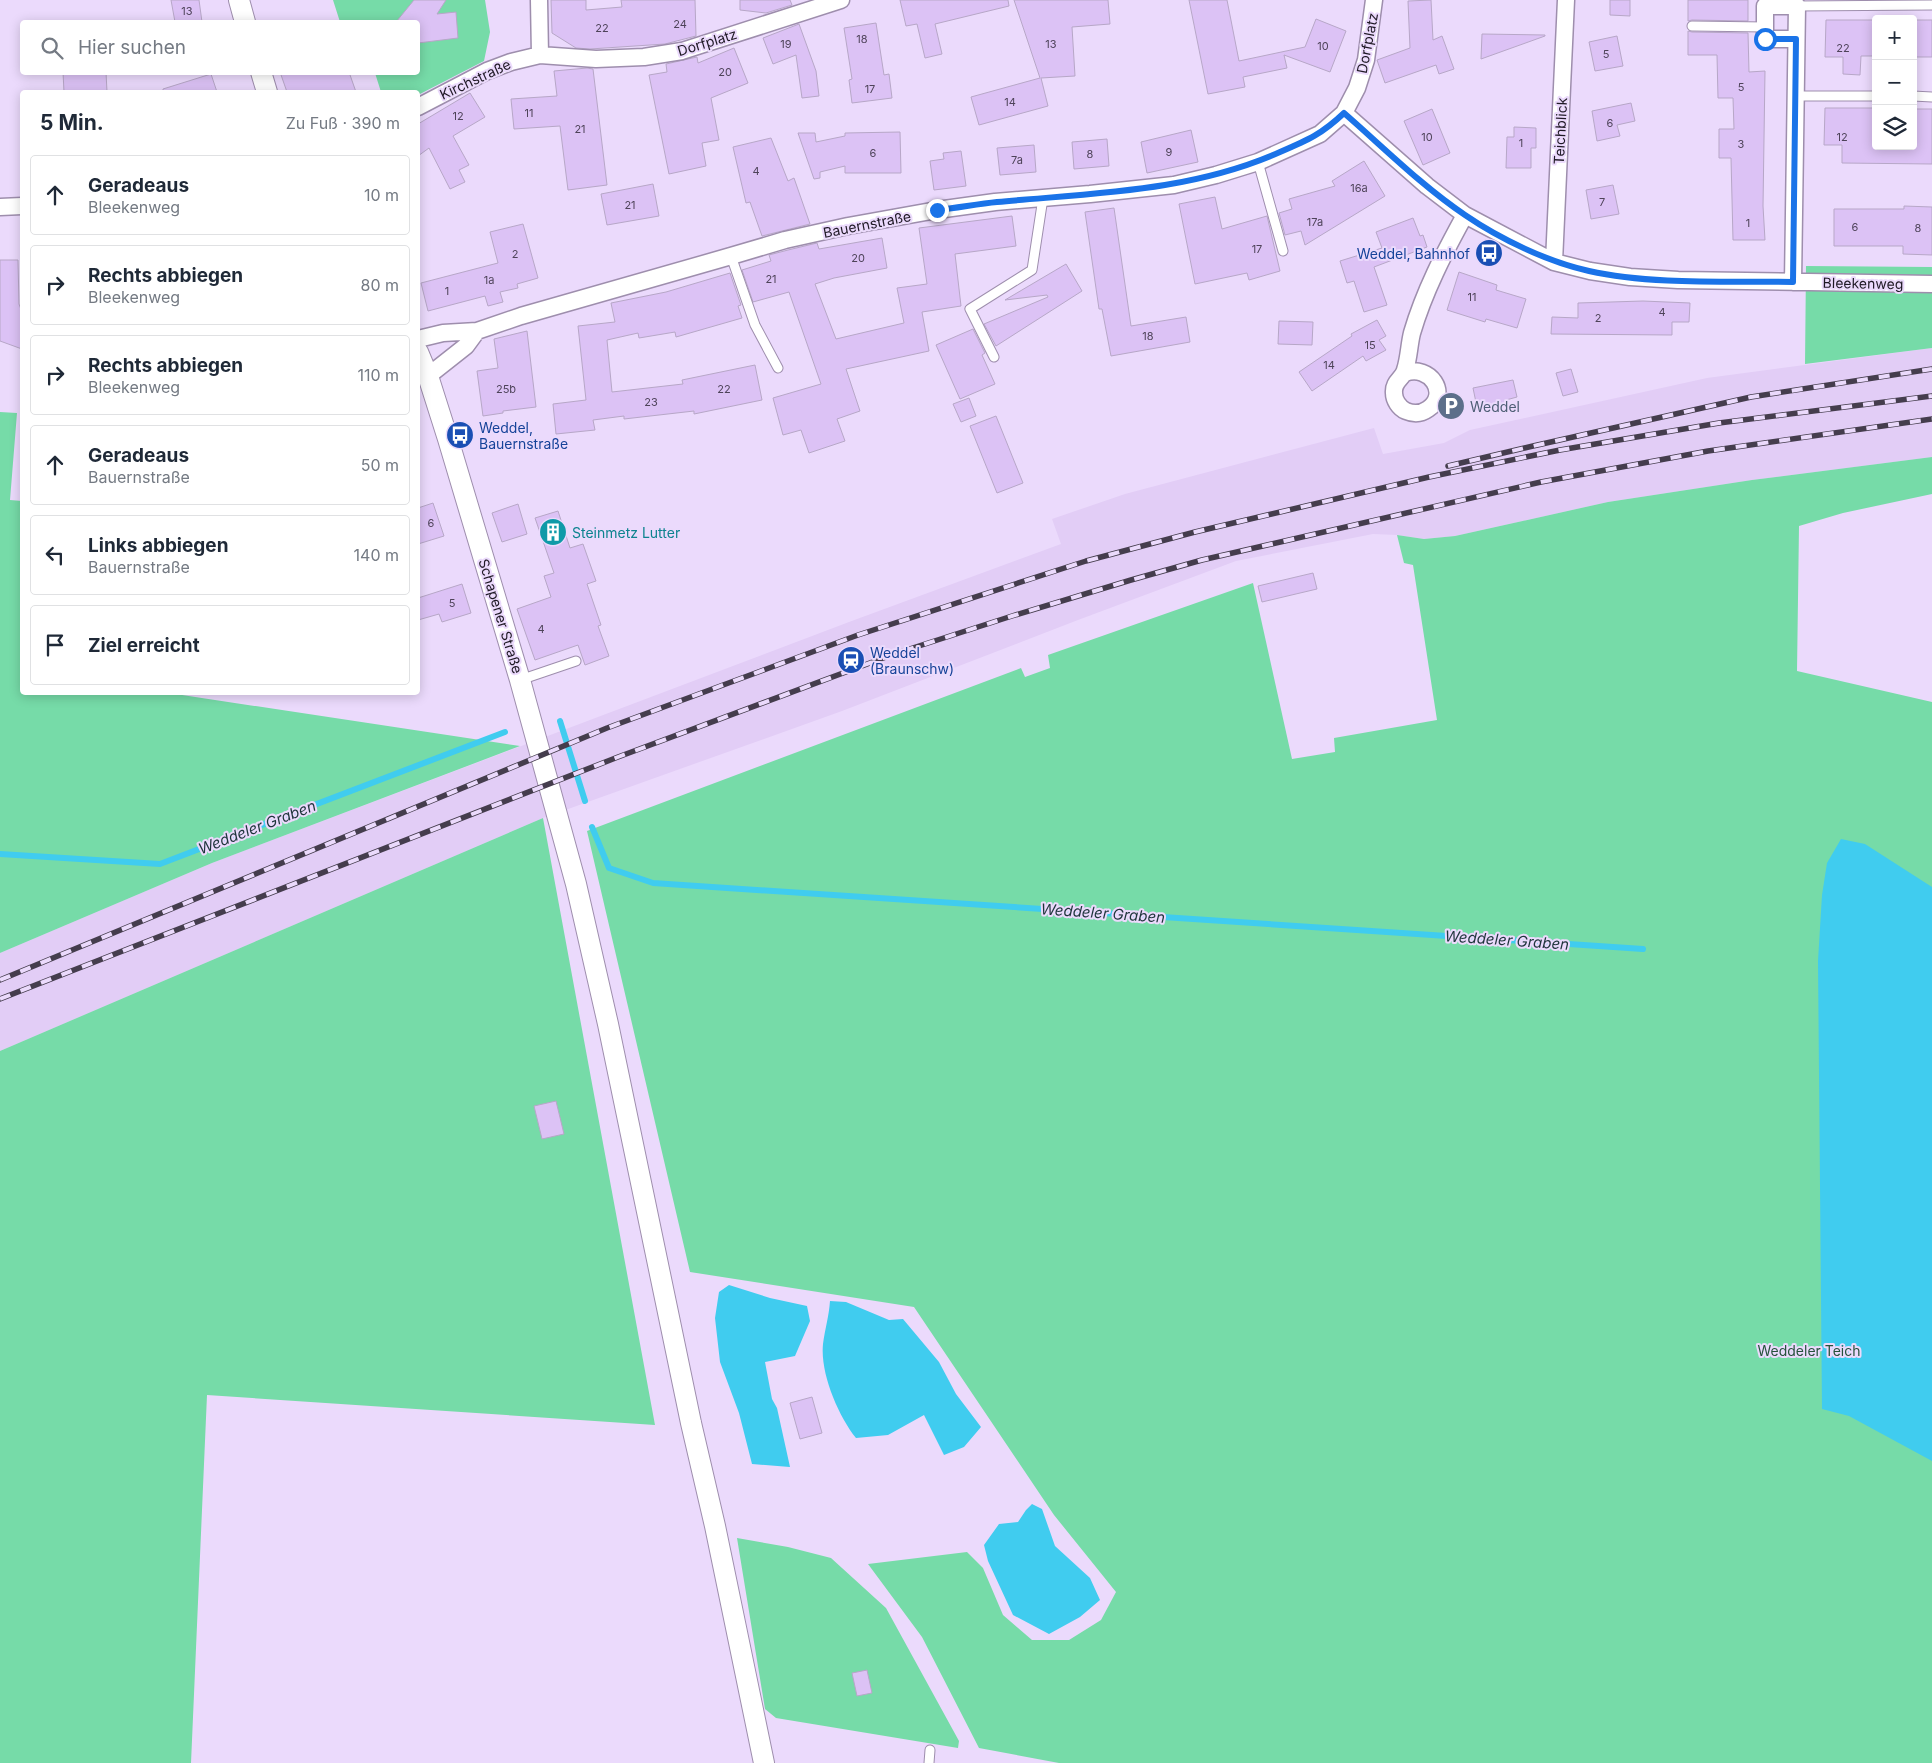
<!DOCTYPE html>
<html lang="de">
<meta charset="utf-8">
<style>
body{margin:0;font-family:Inter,sans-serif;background:#f2f2f3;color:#1f2937}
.controls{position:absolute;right:15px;top:15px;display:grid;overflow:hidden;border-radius:5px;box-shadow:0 2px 12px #0003}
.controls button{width:45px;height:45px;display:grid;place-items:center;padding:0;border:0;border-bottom:1px solid #e0e1e3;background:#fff;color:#1f2937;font:25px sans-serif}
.stop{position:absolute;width:15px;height:15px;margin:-11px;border:4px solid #1a73e8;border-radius:50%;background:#fff}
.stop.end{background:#1a73e8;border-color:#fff;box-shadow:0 1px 5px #0008}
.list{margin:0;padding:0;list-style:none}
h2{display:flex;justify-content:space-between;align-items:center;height:65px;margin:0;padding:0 20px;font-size:21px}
h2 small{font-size:16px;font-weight:400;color:#747a83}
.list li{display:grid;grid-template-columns:32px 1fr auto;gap:15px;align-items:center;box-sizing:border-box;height:80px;margin:0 10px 10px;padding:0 10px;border:1px solid #e0e1e3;border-radius:5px}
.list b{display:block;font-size:19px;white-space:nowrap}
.list p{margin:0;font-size:16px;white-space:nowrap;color:#747a83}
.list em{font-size:16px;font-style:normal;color:#747a83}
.icon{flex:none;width:28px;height:28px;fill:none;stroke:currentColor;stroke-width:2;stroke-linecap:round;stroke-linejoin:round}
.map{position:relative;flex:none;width:1932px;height:1763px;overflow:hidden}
.search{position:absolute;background:#fff;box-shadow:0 2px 12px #0003;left:20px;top:20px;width:400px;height:55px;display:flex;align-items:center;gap:12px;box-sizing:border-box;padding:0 18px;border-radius:5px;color:#747a83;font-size:19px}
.panel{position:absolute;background:#fff;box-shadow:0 2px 12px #0003;left:20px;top:90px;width:400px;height:605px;border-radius:5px}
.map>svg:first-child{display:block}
</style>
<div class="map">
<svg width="1932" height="1763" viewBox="0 0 1932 1763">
<rect width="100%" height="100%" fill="#ebdafc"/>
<path fill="#e2cdf6" d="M1932,348v109l-180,23 -144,22 -153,34 -31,3 -27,-4 -24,-1 -137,27 -158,59 -236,91 -299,107 -543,233v-98l212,-90 637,-241 212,-78 -9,-25 73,-25 249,-66 9,26 61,-11 26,-13 237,-52z"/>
<path fill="#76dba8" d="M333,0h152l5,32 -6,29 -66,34v-3h-37l-6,-19 43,-1v-50h-78z
M1806,266l126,1v81l-127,16z
M0,412l17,1 -7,87 12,1v191l147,1 351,53 -308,117 -212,90z
M1932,457v37l-89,19 -44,13 -2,145 135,31v1061h-873l-80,-15 -57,-111 -54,-73 99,-12 16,16 20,47 29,25h37l32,-20 15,-28 -62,-77 -140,-208 -224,-35 -103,-441 434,-163 4,9 25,-9 -2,-13 205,-72 39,176 43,-7 -1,-14 103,-18 -24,-155 -9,-2 -7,-28 27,4 31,-3 153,-34 144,-22z
M543,818l112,607 -448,-30 -16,368h-191v-712z
M737,1538l51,9 43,11 55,50 73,133 -1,7 -182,-30 -11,-9z"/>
<path fill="#40ccef" d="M1841,839l24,5 67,43v574l-83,-45 -27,-7 -4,-448 4,-66 5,-32z
M729,1285l41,13 37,8 3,15 -15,35 -30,6 7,37 5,9 13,59 -38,-3 -13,-51 -19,-51 -5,-44 4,-26z
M830,1301l16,1 43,18 14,-1 36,43 17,32 25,33 -17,20 -20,8 -20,-40 -36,20 -32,3c-18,-23 -36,-65 -33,-94 2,-15 6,-28 7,-43z
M1032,1504l10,5 13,37 35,32 10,22 -20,17 -31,17 -36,-19 -25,-54 -4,-16 15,-21 19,-2 8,-12z"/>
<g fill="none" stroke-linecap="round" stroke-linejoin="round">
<path stroke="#40ccef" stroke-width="6" d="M560,721l25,80
M592,827l17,41 44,15 990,66
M0,854l160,10 345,-132"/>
</g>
<path fill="#dcc2f5" stroke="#b7a7c7" d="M171,0h28l3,22h-27z
M414,0h32l-9,14 19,-2 2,26 -40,5v-21h-22z
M551,0h35v10l36,-3 -1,-7h74l1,36 -31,8 -75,5 -14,-1 -24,-15z
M740,0h50l2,5 -26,8 -26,-3z
M900,0h108l1,6 -74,18 7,30 -17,4 -8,-34 -11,2z
M1014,0h94l2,24 -38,3 3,49 -34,2 7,28 -69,19 -8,-28 69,-19z
M1189,0h38l12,61 66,-14 11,-28 30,12 -16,41 -46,-17 3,13 -44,9 2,10 -37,7z
M1431,0l2,40 9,-4 12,33 -15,5 -3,-9 -51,18 -8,-23 33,-12 -2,-47z
M1610,0h20v16l-20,-1z
M1688,0h60v21l-56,-1 -4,1z
M1826,20h50v36h-15l-1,19 -17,-1v-17h-18z
M1913,20h19v37h-19z
M876,23l8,52 5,-1 3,24 -40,5 -3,-23 3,-1 -8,-51z
M799,24l17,47 3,25 -17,2 -6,-43 -23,9 -10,-26z
M1688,31l4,1 56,1 1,39 16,-1 -2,135 2,34h-32l-2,-82h-12v-29h15l-1,-31h-15l-1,-43h-29z
M1482,34l63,1v1l-64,23z
M1617,36l6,30 -28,5 -6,-29z
M734,48l14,35 -37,15 8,42 -17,3 4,23 -37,8 -20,-99 18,-3 -1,-8 31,-7 1,6z
M587,68l6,1 14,116 -39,5 -8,-64 -46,3 -3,-30 46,-3 -3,-25z
M63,72h43l1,20h-43z
M280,72h69l7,20h-69z
M211,74l6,18h-54v-3z
M470,93l15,24 -32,19 16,29 -10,5 6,12 -15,7 -21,-41 -11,8v-32z
M1631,103l4,18 -18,4 3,11 -23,5 -5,-30z
M1825,108h51v38h37v-37h19v55l-90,-1v-18h-18z
M1432,109l18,44 -27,12 -19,-44z
M1514,127l22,1v20h-5v20h-25l1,-31h7z
M1191,130l7,32 -51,11 -6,-31z
M900,132l1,41h-56v-7l-25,6v6l-6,1 -16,-46h17l1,9 29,-6v-3z
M771,138l17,43 6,-3 16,46 -48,12 -12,-34 -4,1 -13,-56z
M1107,139l2,27 -35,3 -2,-27z
M1034,145l2,27 -36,3 -3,-27z
M961,151l5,35 -32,4 -4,-29 14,-2 -1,-6z
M1364,161l21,35 -80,49 -4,-14 -16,4 -6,-22 13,-4 -3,-10 46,-13 -3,-5z
M653,184l6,32 -52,9 -6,-31z
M1613,185l6,29 -28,5 -5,-29z
M1215,197l7,32 45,-13 13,55 -31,9 -2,-7 -52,11 -16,-80z
M1904,206l28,1v48l-29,-1v-8h-69v-37h70z
M1114,208l17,118 55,-9 4,25 -79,14 -9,-47h-3l-14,-97z
M1012,216l4,30 -61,8 6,52 -39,6 7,39 -83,18 14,42 -23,8 8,22 -36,12 -8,-23 -18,5 -10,-37 48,-14 -32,-92 -36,10 -11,-32 29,-9 -2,-6 19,-5 29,-7 2,6 63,-11 5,30 -53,10 -19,6 21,55 68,-16 -7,-35 30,-4 -8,-56z
M1413,218l7,18 3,-1 4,12 -53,20 13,38 -23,7 -10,-31 -7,2 -7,-22 42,-13 -6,-16z
M523,224l15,54 -21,6 1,4 -18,4 3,10 -15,4 -3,-10 -57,15 -7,-28 77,-20 -8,-31z
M0,260h18l1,44 3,8v37l-22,-8z
M1066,264l16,27 -86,55 -12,-22 64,-27 -1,-2 -42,5z
M1459,272l38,13 -1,5 30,9 -9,29 -31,-9 -1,3 -38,-12z
M730,273l11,32 -3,1 4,12 -66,19 -1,-5 -36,6 -1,-5 -31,7 5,52 71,-8 -1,-4 73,-15 7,35 -68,14v-3l-70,8v-3l-31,4 2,10 -39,4 -3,-30 33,-4 -8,-74 37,-4 -4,-19 55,-11z
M1643,301l47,2 -1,19h-17v13l-121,-1 1,-17 26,1v-15z
M1377,320l9,16 -7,4 7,10 -20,11 -3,-5 -51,35 -13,-19 53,-36 -1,-2z
M1279,321l34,1 -1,23 -34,-1z
M973,329l12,24 -3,2 13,29 -35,15 -24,-54z
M527,331l9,76 -33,4v2l-20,3 -6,-45 21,-3 -4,-29z
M1571,369l7,23 -15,4 -7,-23z
M1513,380l4,17 -11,3 1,5 -29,7 -5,-24z
M969,398l7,18 -15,6 -8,-18z
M996,416l27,67 -26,10 -27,-67z
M433,503l11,33 -26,8v-36z
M518,504l9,30 -25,8 -10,-29z
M558,511l12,37 13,-4 13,37 -9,3 14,41 -3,1 11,30 -24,9 -7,-20 -43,15 -18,-51 34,-12 -7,-21 10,-3 -19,-55z
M1313,573l4,16 -55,13 -4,-16z
M462,584l9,29 -29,9 -3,-8 -21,6v-22z
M556,1101l8,33 -22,5 -8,-33z
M812,1397l10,36 -22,6 -10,-36z
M867,1670l5,23 -15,3 -5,-23z"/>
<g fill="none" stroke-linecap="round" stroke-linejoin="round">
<g stroke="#9e8ead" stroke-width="11">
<path id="service" d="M1797,6l135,-1
M1692,26l73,1
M1796,96h80
M1913,96l19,1
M1258,162l25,89
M731,256l24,69 23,43
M994,357l-24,-48 62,-39 11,-72
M520,680l56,-19
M929,1763l1,-13"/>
</g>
<g stroke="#9e8ead" stroke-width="19">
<path id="minor" d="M539,0l1,55
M418,107l69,-36 24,-9 29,-7 56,4 48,-2 38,-6 159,-51
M1344,113l83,73 38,29 89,47 36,9 40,6 48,3 254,4
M0,207l22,-1
M1554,262l12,-262
M1793,282l4,-276h-32v33h31
M418,339l25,-6 34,-2 44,-15 210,-60 54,-16 63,-14 89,-16 58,-8 95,-8 84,-9 42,-10 42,-13 62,-28 24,-21 13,-25 9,-28 8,-60
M1405,373c25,-9 45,21 23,36 -7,5 -15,5 -22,2 -7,-3 -12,-11 -12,-18 -1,-12 9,-14 11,-23 4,-12 4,-25 7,-37 12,-41 32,-80 53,-118
M428,376l38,-30 11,-15"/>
</g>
<g stroke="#9e8ead" stroke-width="22">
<path id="tertiary" d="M239,0l6,22
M261,72l6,20
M418,352l10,24 20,63 72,241 56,204 32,140 83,399 24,103 49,237"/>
</g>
<use href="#service" stroke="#fff" stroke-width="9"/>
<use href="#minor" stroke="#fff" stroke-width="16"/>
<use href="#tertiary" stroke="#fff" stroke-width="20"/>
<g stroke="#453d4d" stroke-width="5.5">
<path id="rail" d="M1448,466l85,-20 218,-49 181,-28
M0,980l607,-252 251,-93 228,-74 109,-29 234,-55 131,-27 159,-27 213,-27
M0,999l618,-242 276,-103 118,-38 119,-36 71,-20 339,-78 167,-31 224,-32"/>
</g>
<use href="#rail" stroke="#ebdafc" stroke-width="4" stroke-dasharray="11" stroke-linecap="butt"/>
</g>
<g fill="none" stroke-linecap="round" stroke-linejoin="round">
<path stroke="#1a73e8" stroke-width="6" d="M937,210c20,-2 40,-6 60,-8 96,-9 193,-10 283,-50 28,-12 42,-18 64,-39 39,34 78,73 121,102 35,24 83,47 124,56 62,14 140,10 204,11l3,-243h-31"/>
</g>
<defs>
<g id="bus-disc" transform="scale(1.4375)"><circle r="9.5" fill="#1a4fb4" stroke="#ebdafc"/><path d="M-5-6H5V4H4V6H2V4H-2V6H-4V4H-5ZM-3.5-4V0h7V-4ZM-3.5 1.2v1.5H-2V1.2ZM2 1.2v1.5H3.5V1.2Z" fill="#fff"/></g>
<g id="parking-disc" transform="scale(1.4375)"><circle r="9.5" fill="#5c6f8a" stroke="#ebdafc"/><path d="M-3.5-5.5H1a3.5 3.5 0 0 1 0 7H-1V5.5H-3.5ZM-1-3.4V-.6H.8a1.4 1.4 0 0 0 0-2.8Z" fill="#fff"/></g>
<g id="building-disc" transform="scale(1.4375)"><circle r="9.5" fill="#0f9aa8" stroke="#ebdafc"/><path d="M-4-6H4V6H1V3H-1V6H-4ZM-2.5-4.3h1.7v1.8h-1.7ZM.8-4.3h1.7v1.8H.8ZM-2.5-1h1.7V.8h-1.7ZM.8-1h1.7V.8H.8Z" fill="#fff"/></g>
<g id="station-disc" transform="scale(1.4375)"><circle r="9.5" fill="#1a4fb4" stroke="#ebdafc"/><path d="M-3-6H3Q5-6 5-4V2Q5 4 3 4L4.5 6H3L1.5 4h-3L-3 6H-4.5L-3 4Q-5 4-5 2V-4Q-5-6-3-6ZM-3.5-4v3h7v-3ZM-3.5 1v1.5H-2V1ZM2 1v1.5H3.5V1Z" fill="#fff"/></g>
</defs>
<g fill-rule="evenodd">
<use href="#bus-disc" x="1489" y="253"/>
<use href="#parking-disc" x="1451" y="406"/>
<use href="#bus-disc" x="460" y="435"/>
<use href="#building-disc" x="553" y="532"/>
<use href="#station-disc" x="851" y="660"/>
</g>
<g text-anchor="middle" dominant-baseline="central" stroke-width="4" stroke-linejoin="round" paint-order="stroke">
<g font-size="11" fill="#4e4359">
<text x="187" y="11">13</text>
<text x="680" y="24">24</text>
<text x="602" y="28">22</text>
<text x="862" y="39">18</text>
<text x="786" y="44">19</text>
<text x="1051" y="44">13</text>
<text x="1323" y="46">10</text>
<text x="1843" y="48">22</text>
<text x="1606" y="54">5</text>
<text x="725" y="72">20</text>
<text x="1741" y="87">5</text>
<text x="870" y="89">17</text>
<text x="1010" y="102">14</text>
<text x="529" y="113">11</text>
<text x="458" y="116">12</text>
<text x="1610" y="123">6</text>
<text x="580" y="129">21</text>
<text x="1427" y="137">10</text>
<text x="1842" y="137">12</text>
<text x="1521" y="143">1</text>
<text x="1741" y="144">3</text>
<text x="1169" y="152">9</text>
<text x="873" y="153">6</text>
<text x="1090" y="154">8</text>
<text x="1017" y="160">7a</text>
<text x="756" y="171">4</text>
<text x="1359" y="188">16a</text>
<text x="1602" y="202">7</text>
<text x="630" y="205">21</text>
<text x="1315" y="222">17a</text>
<text x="1748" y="223">1</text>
<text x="1855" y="227">6</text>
<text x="1918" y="228">8</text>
<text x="1257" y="249">17</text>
<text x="515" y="254">2</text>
<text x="858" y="258">20</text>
<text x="771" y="279">21</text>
<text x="489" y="280">1a</text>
<text x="447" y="291">1</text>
<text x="1472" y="297">11</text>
<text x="1662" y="312">4</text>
<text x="1598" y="318">2</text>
<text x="1148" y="336">18</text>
<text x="1370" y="345">15</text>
<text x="1329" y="365">14</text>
<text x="506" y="389">25b</text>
<text x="724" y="389">22</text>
<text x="651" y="402">23</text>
<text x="431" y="523">6</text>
<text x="452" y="603">5</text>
<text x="541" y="629">4</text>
</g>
<g font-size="14" fill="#1f1925" stroke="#ebdafc">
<text transform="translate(707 42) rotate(-17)">Dorfplatz</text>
<text transform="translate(1367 43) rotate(-79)">Dorfplatz</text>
<text transform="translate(475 79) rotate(-25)">Kirchstraße</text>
<text transform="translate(1560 131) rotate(-87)">Teichblick</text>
<text transform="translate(867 224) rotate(-11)">Bauernstraße</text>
<text transform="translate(1863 283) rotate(1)">Bleekenweg</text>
<text transform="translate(501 616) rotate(73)">Schapener Straße</text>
</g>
<g font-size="14" fill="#164399" stroke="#ebdafc" text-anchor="start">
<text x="1470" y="253" text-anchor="end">Weddel, Bahnhof</text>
<text x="479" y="427">Weddel,<tspan x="479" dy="16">Bauernstraße</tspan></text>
<text x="870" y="652">Weddel<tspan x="870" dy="16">(Braunschw)</tspan></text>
</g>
<g font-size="14" fill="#4e5e75" stroke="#ebdafc" text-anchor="start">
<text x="1470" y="406">Weddel</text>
</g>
<g font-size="14" fill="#0d838f" stroke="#ebdafc" text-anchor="start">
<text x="572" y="532">Steinmetz Lutter</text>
</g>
<g font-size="14" fill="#26523c" stroke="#ebdafc">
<text x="1809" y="1350">Weddeler Teich</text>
</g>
<g font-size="15" font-style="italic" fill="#1e343b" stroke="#ebdafc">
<text transform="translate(257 827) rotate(-21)">Weddeler Graben</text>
<text transform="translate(1103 913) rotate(4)">Weddeler Graben</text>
<text transform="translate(1507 940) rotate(4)">Weddeler Graben</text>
</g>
</g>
</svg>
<div class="controls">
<button>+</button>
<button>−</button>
<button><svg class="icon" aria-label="layers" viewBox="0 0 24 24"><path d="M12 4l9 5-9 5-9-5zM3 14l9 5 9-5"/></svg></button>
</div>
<div class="stop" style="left:1765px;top:39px"></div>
<div class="stop end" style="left:937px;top:210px"></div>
<div class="search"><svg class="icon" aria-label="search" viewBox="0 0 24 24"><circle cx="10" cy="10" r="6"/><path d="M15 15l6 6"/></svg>Hier suchen</div>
<section class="panel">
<h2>5 Min.<small>Zu Fuß · 390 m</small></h2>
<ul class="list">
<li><svg class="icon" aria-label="ahead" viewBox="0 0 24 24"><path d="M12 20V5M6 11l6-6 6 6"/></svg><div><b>Geradeaus</b><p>Bleekenweg</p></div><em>10 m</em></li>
<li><svg class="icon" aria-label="right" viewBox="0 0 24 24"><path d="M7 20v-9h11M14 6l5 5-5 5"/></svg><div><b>Rechts abbiegen</b><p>Bleekenweg</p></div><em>80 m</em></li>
<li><svg class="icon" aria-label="right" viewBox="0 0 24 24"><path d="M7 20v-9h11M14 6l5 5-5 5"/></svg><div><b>Rechts abbiegen</b><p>Bleekenweg</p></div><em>110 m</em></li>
<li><svg class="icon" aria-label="ahead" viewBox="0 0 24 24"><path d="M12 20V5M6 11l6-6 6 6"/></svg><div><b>Geradeaus</b><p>Bauernstraße</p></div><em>50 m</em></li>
<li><svg class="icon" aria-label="left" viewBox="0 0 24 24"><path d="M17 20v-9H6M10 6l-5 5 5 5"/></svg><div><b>Links abbiegen</b><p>Bauernstraße</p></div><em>140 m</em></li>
<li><svg class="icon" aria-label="arrive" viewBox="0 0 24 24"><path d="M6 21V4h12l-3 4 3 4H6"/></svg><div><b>Ziel erreicht</b></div></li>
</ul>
</section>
</div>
